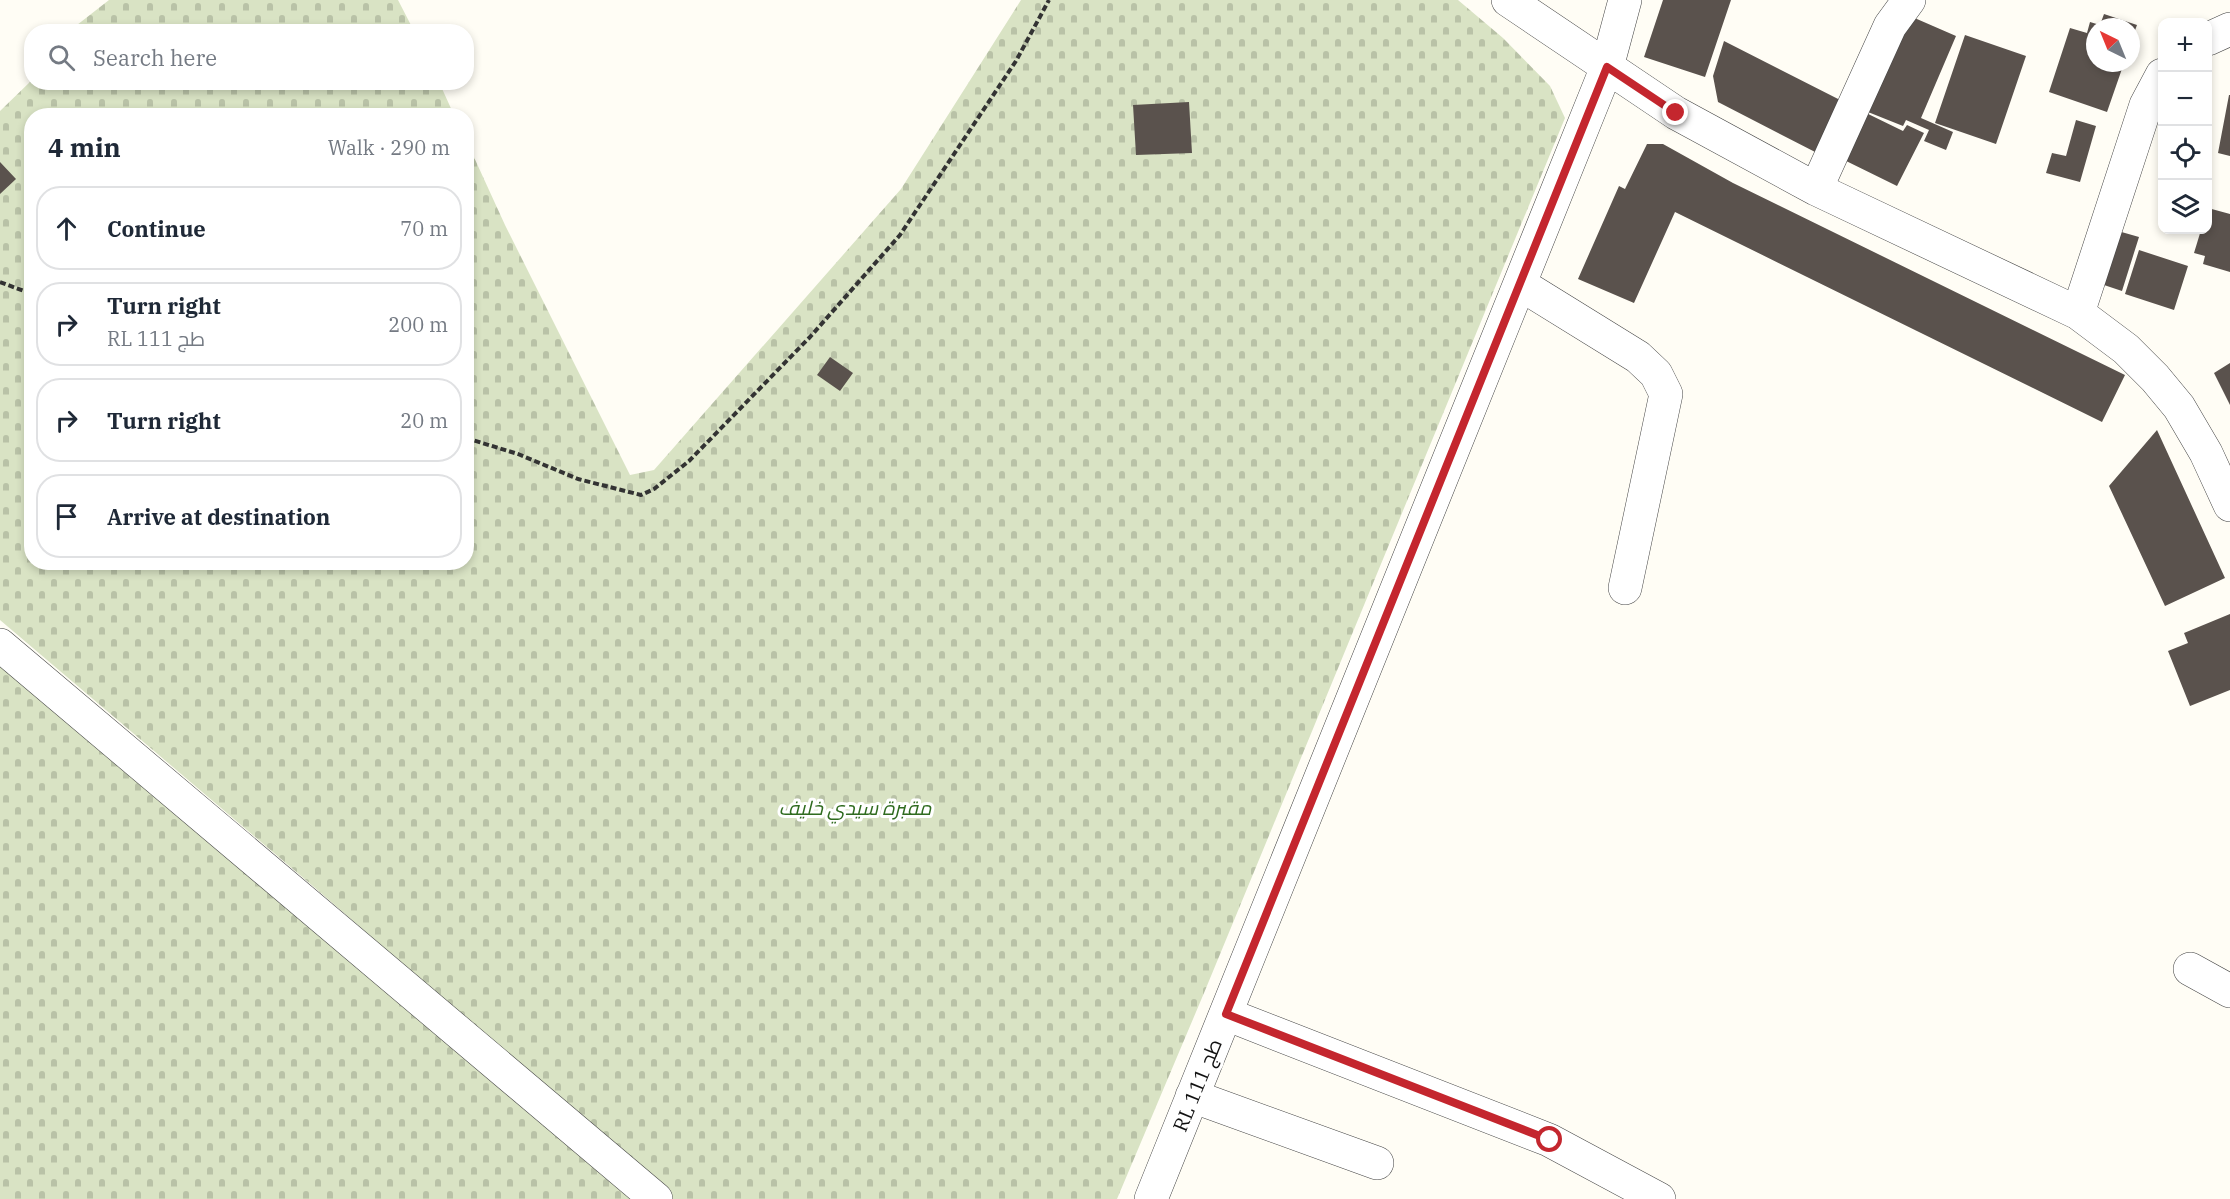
<!DOCTYPE html>
<meta charset="utf-8">
<style>
body{margin:0;font-family:"IBM Plex Serif",Cairo,serif;background:#f2f2f3;color:#1f2937}
.controls{position:absolute;right:18px;top:18px;display:grid;overflow:hidden;border-radius:12px;box-shadow:0 3px 9px #0003}
.controls button{width:54px;height:54px;display:grid;place-items:center;padding:0;border:0;border-bottom:2px solid #e0e1e3;background:#fff;color:#1f2937;font:30px sans-serif}
.compass{position:absolute;left:2086px;top:18px;width:54px;height:54px;border-radius:50%;background:#fff;box-shadow:0 3px 9px #0003;rotate:317deg}
.stop{position:absolute;width:18px;height:18px;margin:-14px;border:4px solid #c4262e;border-radius:50%;background:#fff}
.stop.end{background:#c4262e;border-color:#fff;box-shadow:0 2px 6px #0008}
.list{margin:0;padding:0;list-style:none}
h2{display:flex;justify-content:space-between;align-items:center;height:78px;margin:0;padding:0 24px;font-size:26px}
h2 small{font-size:20px;font-weight:400;color:#747a83}
.list li{display:grid;grid-template-columns:39px 1fr auto;gap:18px;align-items:center;box-sizing:border-box;height:84px;margin:0 12px 12px;padding:0 12px;border:2px solid #e0e1e3;border-radius:24px}
.list b{display:block;font-size:22px;white-space:nowrap}
.list p{margin:0;font-size:20px;white-space:nowrap;color:#747a83}
.list em{font-size:20px;font-style:normal;color:#747a83}
.icon{flex:none;width:33px;height:33px;fill:none;stroke:currentColor;stroke-width:2;stroke-linecap:round;stroke-linejoin:round}
.map{position:relative;flex:none;width:2230px;height:1199px;overflow:hidden}
.search{position:absolute;background:#fff;box-shadow:0 3px 9px #0003;left:24px;top:24px;width:450px;height:66px;display:flex;align-items:center;gap:15px;box-sizing:border-box;padding:0 21px;border-radius:24px;color:#747a83;font-size:22px}
.panel{position:absolute;background:#fff;box-shadow:0 3px 9px #0003;left:24px;top:108px;width:450px;height:462px;border-radius:24px}
.map>svg:first-child{display:block}
</style>
<div class="map">
<svg width="2230" height="1199" viewBox="0 0 2230 1199">
<defs>
<pattern id="cemetery-stones" width="16" height="16" patternUnits="userSpaceOnUse" patternTransform="scale(1.5)"><rect width="16" height="16" fill="#d9e3c4"/><path d="M2 7V4a2 2 0 0 1 4 0v3zM10 15v-3a2 2 0 0 1 4 0v3z" fill="#b9c2a7"/></pattern>
</defs>
<rect width="100%" height="100%" fill="#fffdf5"/>
<path fill="url(#cemetery-stones)" d="M109,0h289l16,31h-333l-4,-6z
M1021,0h437l45,38 47,48 15,32 -361,875 -87,206h-444l-359,-312 -314,-267v-509l31,-30 408,1 15,33 -422,1v446h434l1,-420 38,83 125,250 24,-5 247,-281z
M0,663l635,536h-635z"/>
<path fill="#5a524d" d="M1663,0h68l-26,77 -61,-20z
M2104,14l33,11 -6,16v-14h-36v36h29l-17,49 -58,-20 21,-64 17,5 3,-11 10,3z
M1910,16l46,20 -35,82 32,14 -7,18 -22,-9 5,-11 -23,-10 -3,6 -35,-14z
M1965,35l61,21 -30,88 -61,-21z
M1724,41l122,62 -27,51 -101,-52 -5,-26z
M2229,95h1v61l-12,-3z
M1189,102l3,51 -56,2 -3,-50z
M1862,111l41,20 4,-6 17,8 -27,53 -59,-29z
M2076,120l20,6 -16,56 -34,-9 6,-20 14,3z
M1647,144h16l70,39 392,192 -23,47 -427,-210 -41,91 -56,-24 41,-93 6,3z
M0,162l16,17 -16,15z
M2208,208l22,6v58l-27,-8 2,-8 -11,-3 7,-23h7z
M2118,231l21,6 -17,54 -21,-7z
M2139,250l49,16 -14,44 -49,-16z
M830,357l23,16 -13,18 -23,-16z
M2230,363v42l-16,-32z
M2157,430l68,148 -60,28 -56,-120z
M2230,614v76l-40,16 -22,-55 20,-8 -4,-10z"/>
<g fill="none" stroke-linecap="round" stroke-linejoin="round">
<g stroke="#444" stroke-width="34">
<path id="minor" d="M1508,0l168,113 140,76 262,124 48,36 29,29 24,29 27,46 24,52
M2208,39l22,-10
M1816,189l74,-163 19,-26
M1520,284l118,73 18,17 10,20 -41,194
M2078,313l68,-208 16,-30
M0,645l656,554
M2190,969l40,22
M1226,1014l323,126 110,59
M1192,1096l185,67
M1151,1199l456,-1132 18,-67"/>
</g>
<path stroke="#333" stroke-width="4" stroke-dasharray="6 3" stroke-linecap="butt" d="M0,282l32,12
M466,438l52,16 60,25 63,16 13,-6 35,-28 121,-124 90,-102 116,-174 33,-61"/>
<use href="#minor" stroke="#fff" stroke-width="33"/>
</g>
<g fill="none" stroke-linecap="round" stroke-linejoin="round">
<path stroke="#c4262e" stroke-width="8" d="M1550,1140l-324,-126 381,-947 69,46"/>
</g>
<g text-anchor="middle" dominant-baseline="central" stroke-width="6" stroke-linejoin="round" paint-order="stroke">
<g font-size="20" font-style="italic" fill="#2f6b1f" stroke="#fff">
<text x="855" y="807">مقبرة سيدي خليف</text>
</g>
<g font-size="20" fill="#111" stroke="#fff">
<text transform="translate(1197 1085) rotate(-68)">RL طج 111</text>
</g>
</g>
</svg>
<div class="controls">
<button>+</button>
<button>−</button>
<button><svg class="icon" aria-label="locate" viewBox="0 0 24 24"><circle cx="12" cy="12" r="6"/><path d="M12 2v4M12 18v4M2 12h4M18 12h4"/></svg></button>
<button><svg class="icon" aria-label="layers" viewBox="0 0 24 24"><path d="M12 4l9 5-9 5-9-5zM3 14l9 5 9-5"/></svg></button>
</div>
<svg class="compass" viewBox="-18 -18 36 36"><path d="M0-13l5 13h-10z" fill="#e53935"/><path d="M0 13l5-13h-10z" fill="#747a83"/></svg>
<div class="stop" style="left:1550px;top:1140px"></div>
<div class="stop end" style="left:1676px;top:113px"></div>
<div class="search"><svg class="icon" aria-label="search" viewBox="0 0 24 24"><circle cx="10" cy="10" r="6"/><path d="M15 15l6 6"/></svg>Search here</div>
<section class="panel">
<h2>4 min<small>Walk · 290 m</small></h2>
<ul class="list">
<li><svg class="icon" aria-label="ahead" viewBox="0 0 24 24"><path d="M12 20V5M6 11l6-6 6 6"/></svg><div><b>Continue</b></div><em>70 m</em></li>
<li><svg class="icon" aria-label="right" viewBox="0 0 24 24"><path d="M7 20v-9h11M14 6l5 5-5 5"/></svg><div><b>Turn right</b><p>RL طج 111</p></div><em>200 m</em></li>
<li><svg class="icon" aria-label="right" viewBox="0 0 24 24"><path d="M7 20v-9h11M14 6l5 5-5 5"/></svg><div><b>Turn right</b></div><em>20 m</em></li>
<li><svg class="icon" aria-label="arrive" viewBox="0 0 24 24"><path d="M6 21V4h12l-3 4 3 4H6"/></svg><div><b>Arrive at destination</b></div></li>
</ul>
</section>
</div>
